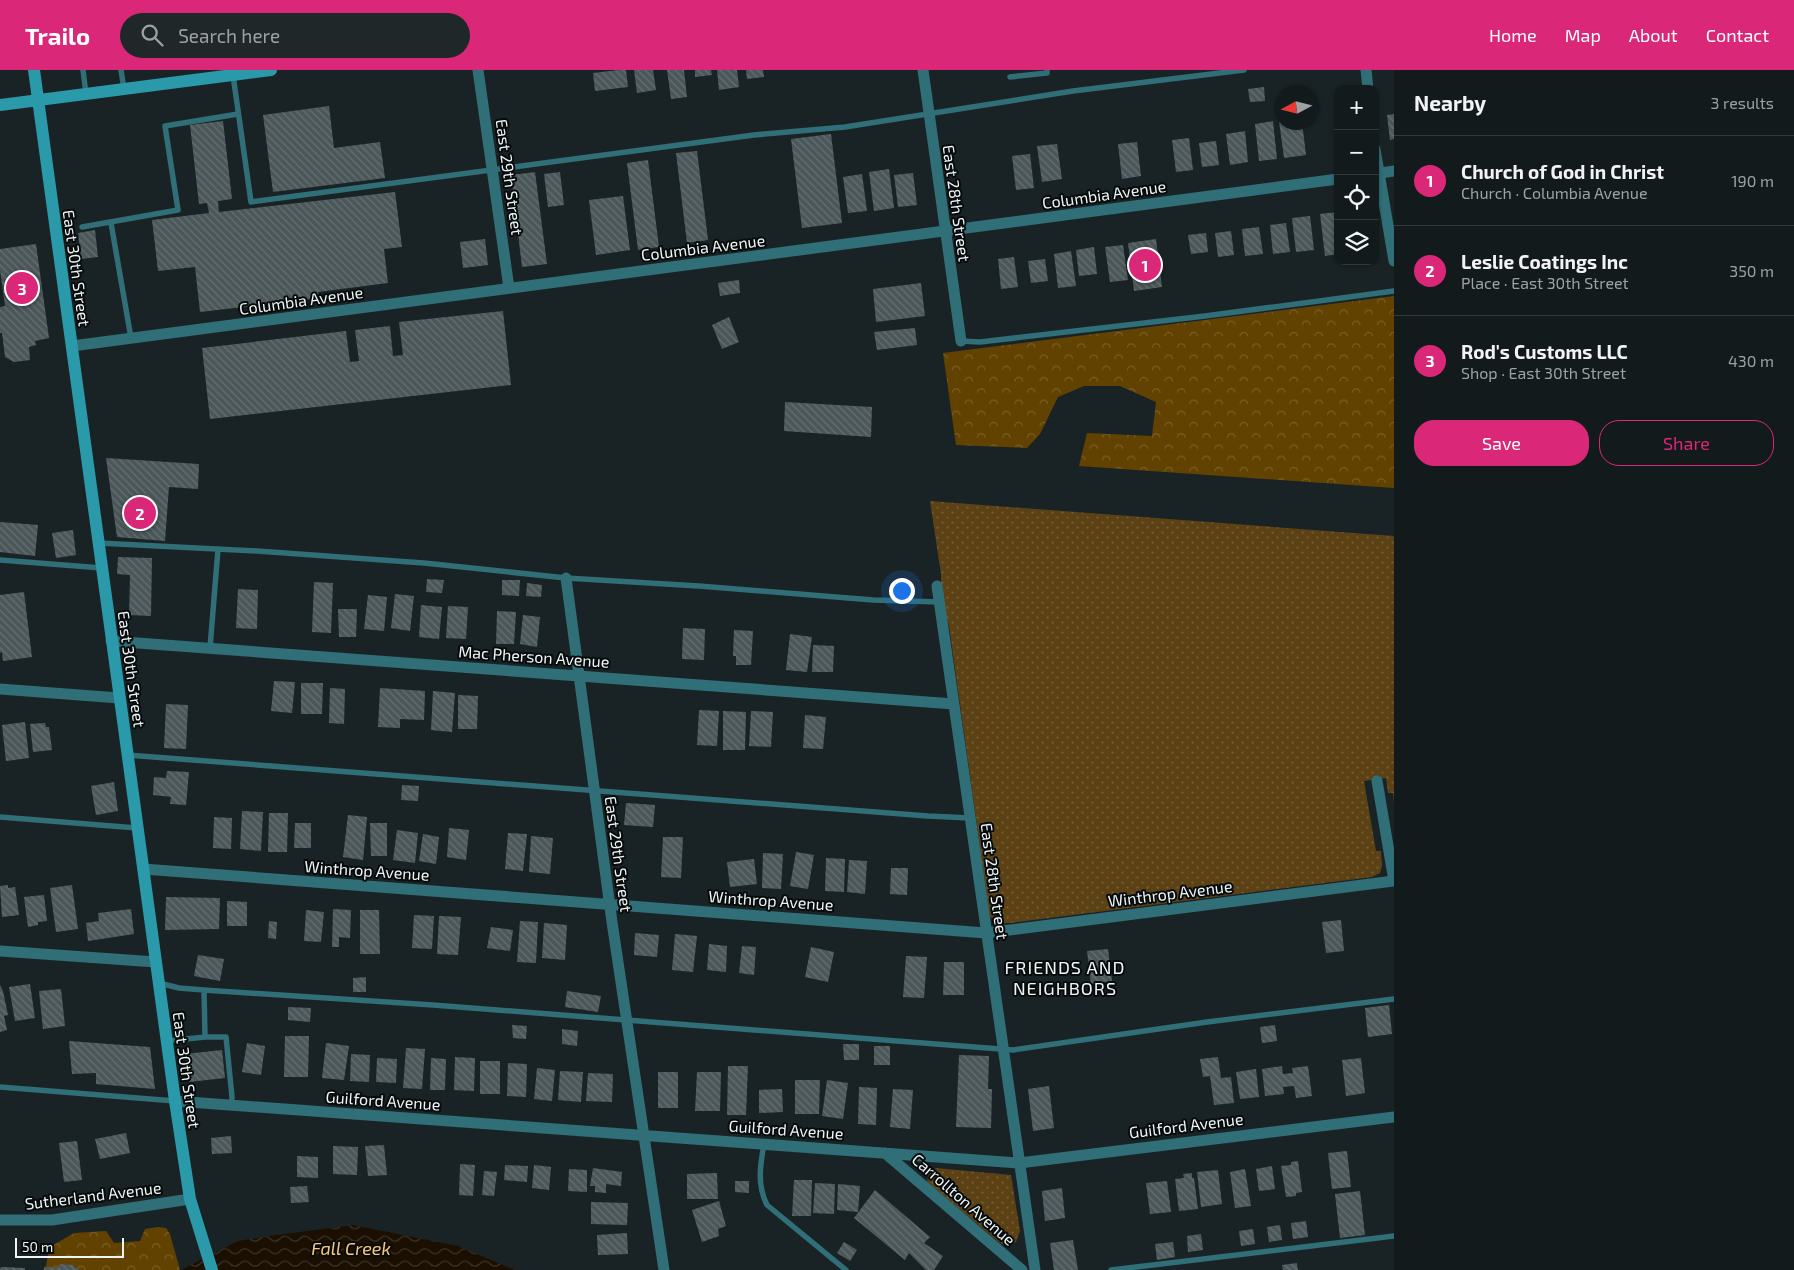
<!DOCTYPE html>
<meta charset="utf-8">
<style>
body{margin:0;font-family:"Exo 2",sans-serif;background:#202729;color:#f1f3f6}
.controls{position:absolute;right:15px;top:15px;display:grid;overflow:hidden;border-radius:10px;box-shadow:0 1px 4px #0004}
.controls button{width:45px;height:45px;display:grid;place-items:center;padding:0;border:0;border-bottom:1px solid #32383b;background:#131a1c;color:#f1f3f6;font:25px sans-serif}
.compass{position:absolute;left:1274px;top:15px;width:45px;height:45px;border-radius:50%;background:#131a1c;box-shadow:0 1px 4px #0004;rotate:263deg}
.scale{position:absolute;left:15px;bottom:12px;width:109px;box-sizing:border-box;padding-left:5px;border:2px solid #eef5f6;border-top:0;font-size:14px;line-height:18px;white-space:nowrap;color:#eef5f6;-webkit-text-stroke:4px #070b0c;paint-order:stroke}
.you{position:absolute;left:901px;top:520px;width:18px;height:18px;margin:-12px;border:4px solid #fff;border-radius:50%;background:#1a73e8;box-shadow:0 0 0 8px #1a73e833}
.badge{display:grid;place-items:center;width:32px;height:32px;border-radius:50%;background:#db2777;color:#fff;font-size:16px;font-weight:700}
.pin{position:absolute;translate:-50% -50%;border:2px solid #fff;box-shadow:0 1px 5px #0006}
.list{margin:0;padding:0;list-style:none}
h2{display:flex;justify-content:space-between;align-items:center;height:65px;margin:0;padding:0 20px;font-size:21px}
h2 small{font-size:16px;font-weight:400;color:#9da1a3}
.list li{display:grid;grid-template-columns:32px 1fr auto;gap:15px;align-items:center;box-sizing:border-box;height:90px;padding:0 20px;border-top:1px solid #32383b}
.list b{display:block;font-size:19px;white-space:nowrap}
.list p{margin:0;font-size:16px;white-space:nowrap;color:#9da1a3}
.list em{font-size:16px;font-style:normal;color:#9da1a3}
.actions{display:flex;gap:10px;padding:15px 20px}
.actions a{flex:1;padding:11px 0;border:1px solid #db2777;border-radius:20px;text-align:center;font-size:18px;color:#db2777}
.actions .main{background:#db2777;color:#fff}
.icon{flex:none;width:28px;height:28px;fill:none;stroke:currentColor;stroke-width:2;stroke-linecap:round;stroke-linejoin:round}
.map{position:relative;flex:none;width:1394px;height:1200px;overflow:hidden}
header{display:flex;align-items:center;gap:30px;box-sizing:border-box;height:70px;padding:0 25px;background:#db2777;color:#fff}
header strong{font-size:24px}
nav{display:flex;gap:28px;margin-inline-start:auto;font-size:18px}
.search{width:350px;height:45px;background:#202729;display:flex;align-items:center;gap:12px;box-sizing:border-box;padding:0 18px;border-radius:28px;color:#9da1a3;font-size:19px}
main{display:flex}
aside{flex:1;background:#131a1c}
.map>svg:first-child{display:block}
</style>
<header>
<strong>Trailo</strong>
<div class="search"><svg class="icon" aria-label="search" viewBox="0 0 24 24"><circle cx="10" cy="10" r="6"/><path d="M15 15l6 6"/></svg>Search here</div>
<nav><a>Home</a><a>Map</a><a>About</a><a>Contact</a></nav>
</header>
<main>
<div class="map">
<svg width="1394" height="1200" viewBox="0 0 1394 1200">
<defs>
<pattern id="grass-dots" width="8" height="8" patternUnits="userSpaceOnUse" patternTransform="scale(1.25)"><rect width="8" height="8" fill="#5b4114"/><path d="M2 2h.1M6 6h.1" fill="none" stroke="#735d37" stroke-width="1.8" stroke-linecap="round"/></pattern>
<pattern id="forest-crowns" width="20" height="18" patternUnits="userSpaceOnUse" patternTransform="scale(1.25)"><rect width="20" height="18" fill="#624200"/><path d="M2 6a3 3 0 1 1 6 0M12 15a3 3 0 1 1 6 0" fill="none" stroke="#795e26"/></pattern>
<pattern id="water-waves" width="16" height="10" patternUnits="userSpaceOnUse" patternTransform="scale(1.25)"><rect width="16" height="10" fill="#1a0f01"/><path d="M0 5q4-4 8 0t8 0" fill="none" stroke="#3c3327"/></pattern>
<pattern id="building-back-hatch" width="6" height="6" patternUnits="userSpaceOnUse" patternTransform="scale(1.25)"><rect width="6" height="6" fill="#4b5759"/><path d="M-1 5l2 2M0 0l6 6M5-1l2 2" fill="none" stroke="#657071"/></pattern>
</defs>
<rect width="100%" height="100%" fill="#192325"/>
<path fill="url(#grass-dots)" d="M930,431l464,35v267l-1,-10h-5l-2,-15 -22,3 12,70h5l1,15 -2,7 -8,4 -361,46h-14l-1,-6 -6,1 -41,-292 -8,-31v-21z
M936,1098l75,7 9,56 -4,11 -10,4 -6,-3 -73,-61 2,-9z"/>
<path fill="url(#forest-crowns)" d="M1394,226v192l-315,-22 8,-33 65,3 4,-34 -36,-16h-36l-26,11 -18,37 -13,14 -71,-3 -13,-92z
M158,1157l8,1 4,6 10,36h-135l5,-23 24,-14 32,-2 8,12 26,-2 5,-12z"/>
<path fill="url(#water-waves)" d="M353,1155l105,21 57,24h-334l57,-29 31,-5z"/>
<path fill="url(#building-back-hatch)" d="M619,0h7l2,17 -33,4 -2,-18z
M634,0h19l3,20 -19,3z
M667,0h17l3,27 -16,2z
M695,0h16l1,5 -17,2z
M717,0h20l2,17 -20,3z
M746,0h17l1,7 -17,2z
M1264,17l1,14 -15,1 -2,-13z
M329,36l5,42 46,-6 5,36 -112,14 -10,-77z
M1394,44v25l-4,1 -3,-25z
M1282,50v2h20l4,33 -22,3 -5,-37z
M223,51l9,78 -14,2 1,11 176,-20 7,55 -18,2 4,34 -70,9 1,6 -119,14 -5,-45 -37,4 -6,-51 57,-7 -2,-10 -8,1 -9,-79z
M1273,51l4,38 -18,2 -4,-37z
M1245,61l3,31 -18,3 -4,-31z
M831,64l11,89 -40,5 -11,-89z
M1189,68l4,32 -17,2 -4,-32z
M1216,71l3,24 -17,2 -3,-24z
M1137,72l4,34 -19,3 -4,-35z
M1057,74l5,35 -20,3 -5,-36z
M697,81l11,89 -21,3 -11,-90z
M1030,84l4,34 -18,2 -4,-34z
M648,90l11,87 -21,3 -11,-87z
M889,99l5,39 -20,3 -5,-39z
M535,102l12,92 -25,3 -11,-92z
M560,102l4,33 -16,2 -4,-33z
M913,103l4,32 -19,2 -4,-32z
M862,104l5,37 -19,2 -5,-36z
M623,126l7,54 -34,5 -7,-55z
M1338,142v42l-13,2 -5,-42z
M1310,146l4,34 -18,2 -4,-34z
M1286,153l4,29 -17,2 -3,-29z
M1259,157l4,27 -18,2 -3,-27z
M95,160l3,27 -17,2 -3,-26z
M1231,161l3,24 -16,2 -3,-24z
M1206,163l2,19 -17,2 -3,-19z
M485,169l3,26 -25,3 -3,-26z
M1156,169l6,48 -28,4 -6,-48z
M36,174l13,94 -14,3 1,4 -7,2 1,13 -16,2 -9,-5 -3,-24h-2v-26l5,-1 -5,-36v-21z
M1123,175l5,35 -18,2 -5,-35z
M1094,177l3,27 -18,2 -3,-26z
M1071,181l5,35 -18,2 -4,-34z
M1014,187l4,30 -17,2 -3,-30z
M1045,189l3,22 -17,2 -3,-22z
M739,210l1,13 -20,3 -2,-13z
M921,213l4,33 -49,6 -3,-33z
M503,241l8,74 -301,34 -8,-71 144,-17 4,31 9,-1 -4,-31 35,-4 3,30 10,-1 -4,-33z
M729,247l10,25 -17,7 -10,-24z
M915,258l2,17 -40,5 -3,-18z
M785,332l87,5 -1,30 -87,-6z
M106,388l93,6 -1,25 -29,-2 -4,54 -48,-4z
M0,452l38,3 -3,31 -35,-4z
M73,460l3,25 -20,3 -4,-25z
M118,487l34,1 -1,58 -22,-1 1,-40 -13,-1z
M427,509l17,1 -2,13 -16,-1z
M502,510h18l-1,16 -17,-1z
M314,512l19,1 -2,50 -19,-1z
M527,513l15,2 -1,12 -15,-1z
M238,519l20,1 -1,39 -21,-1z
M24,522l8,65 -29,4 -1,-9 -2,1v-58z
M395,524l19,2 -4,35 -19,-3z
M368,525l19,2 -3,34 -20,-2z
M421,535l21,2 -3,32 -20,-2z
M448,536l20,1 -2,32 -20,-1z
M338,539h19l-1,28h-17z
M497,541l19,1 -2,32h-18z
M523,545l17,2 -3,30 -17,-3z
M683,558l22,1 -1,31 -22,-1z
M734,560l19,1 -2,34h-15v-9h-3z
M790,564l22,3 -5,35 -21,-2z
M813,575l21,1 -1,26h-21z
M274,611l21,1 -3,31 -21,-2z
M301,613h22l-1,31h-21z
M330,618l15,1 -1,35 -15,-1z
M380,618l45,3 -1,29 -24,-1v9l-22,-1z
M433,621l22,2 -3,39 -21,-2z
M458,625l20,1 -1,33h-19z
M166,634l22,1 -2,44 -22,-1z
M699,640l20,1 -2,35 -20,-1z
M723,641l23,1 -1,38h-22z
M751,641l22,1 -2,35 -22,-1z
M805,645l21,2 -3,32 -20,-1z
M25,652l4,36 -23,3 -4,-36z
M45,653l1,4h3l3,23 -19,2 -3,-28z
M167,701l22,1 -3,33 -16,-1 1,-7 -18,-2 1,-18 12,1z
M114,712l4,29 -22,4 -5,-29z
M402,715l17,1 -1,15 -17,-1z
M626,733l29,2 -2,22 -29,-2z
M242,741l21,1 -2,39 -21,-2z
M269,743h19l-1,39h-19z
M348,745l19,2 -4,43 -20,-3z
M214,747l18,1 -1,31 -18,-1z
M295,753h16v25h-17z
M370,753h17v33h-16z
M449,758l20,2 -3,30 -19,-3z
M397,760l21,3 -3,30 -22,-3z
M508,763l19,1 -4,37 -18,-2z
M423,764l16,3 -3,27 -17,-3z
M531,766l22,2 -3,36 -21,-2z
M663,767h20l-2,41 -20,-1z
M796,782l18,3 -6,34 -18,-3z
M763,783l20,1 -2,35 -19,-1z
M826,788l19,1 -1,33 -19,-1z
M754,789l3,25 -27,3 -3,-25z
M849,790l18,1 -2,33 -18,-2z
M891,798h17l-1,27 -17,-1z
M8,815v3l7,-1 4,28 -17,2 -2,-31z
M72,815l6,44 -22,3 -6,-44z
M44,825l3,26 -9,1v3l-10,2 -4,-30z
M166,827l54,1 -1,31 -54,1z
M227,831l20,1v24h-20z
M131,839l3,25 -46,7 -2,-18 13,-2 -1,-8z
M333,839l18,1 -1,28 -11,-1v10h-7z
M306,840l18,2 -3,30 -17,-1z
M360,840h19l1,44h-20z
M414,845l20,1 -2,33 -20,-1z
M439,846l22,1 -3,38 -21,-1z
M1341,850l3,31 -18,2 -4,-31z
M269,851l8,1 -1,17 -8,-1z
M520,851l18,1 -2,41 -19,-1z
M544,853l23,2 -2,35 -23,-2z
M491,857l22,3 -3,21 -23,-3z
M635,863l24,2 -2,22 -23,-2z
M675,864l22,2 -4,36 -21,-2z
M709,874l18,2 -1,26 -19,-2z
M742,876l14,1 -2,28 -15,-2z
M811,877l23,5 -6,30 -23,-5z
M1108,879l4,32 -21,3 -4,-33z
M198,885l26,4 -4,22 -26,-5z
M906,886l21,1 -3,41 -21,-1z
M944,892h20v33h-21z
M366,907v15h-13v-14z
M30,914l5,34 -20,3 -6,-34z
M0,915l3,6 5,24 -4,1 3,14 -7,2z
M61,919l4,37 -22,3 -4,-38z
M567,921l34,5 -3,16 -33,-5z
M1389,935l3,29 -24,3 -3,-29z
M288,937l23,1 -1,14 -22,-2z
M512,955l15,1 -1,13 -13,-1z
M1275,955l2,16 -15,2 -2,-16z
M562,959l16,2 -1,15 -15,-2z
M285,966h24l-1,41h-24z
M69,971l81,6 5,42 -59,-5v-11l-24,1z
M247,973l18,3 -4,29 -19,-3z
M326,973l23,3 -5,34 -22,-2z
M843,974h16v16h-15z
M874,976h16v19h-16z
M406,978l19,1 -3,40 -19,-1z
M222,980l3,28 -36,4 -4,-28z
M351,984l19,1 -1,27 -19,-1z
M959,985l30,1 -1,33h4l-1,39 -35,-1z
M455,987l20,1 -1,33 -20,-1z
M1218,987l3,21 10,-1 3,26 -20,2 -4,-29 -7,1 -3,-18z
M377,988l20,1 -1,24 -20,-1z
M431,988l15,1 -1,31h-15z
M1361,988l4,35 -19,3 -4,-36z
M480,991h20v33h-20z
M508,993l19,1 -1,33 -19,-1z
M728,996h20l-2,49h-19z
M1282,996l1,8 10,-1 -1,-5 16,-2 4,30 -16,2 -2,-12 -11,1 1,7 -19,2 -3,-27z
M537,998l18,2 -3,31 -18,-2z
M1256,999l3,28 -19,2 -4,-27z
M560,1001l23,1 -2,30 -23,-2z
M658,1002h20v36h-20z
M697,1002h24l-1,39h-25z
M588,1003l25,1 -1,28 -26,-1z
M795,1010h25l-1,34h-24z
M827,1010l21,3 -5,36 -21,-3z
M1049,1016l5,42 -21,3 -5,-42z
M859,1017l18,1 -1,37 -18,-1z
M782,1019l1,23 -24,1v-23z
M893,1019l20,1 -3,39 -20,-2z
M126,1063l4,20 -30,6 -5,-20z
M231,1066l1,17 -20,1 -1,-16z
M77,1071l5,39 -18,2 -5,-39z
M384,1075l3,30 -19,1 -3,-30z
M333,1076l25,1 -1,28 -24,-1z
M1347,1081l4,36 -19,2 -4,-36z
M297,1086l21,1v21l-21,-1z
M1298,1091l4,31 -6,1v3l-10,1 -5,-31 10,-1v-3z
M460,1094l15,1 -2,31 -14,-1z
M505,1095l23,1 -1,16 -23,-2z
M534,1095l17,2 -2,23 -17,-2z
M1272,1096l3,23 -16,2 -3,-22z
M593,1098l29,4 -1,14 -15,-2v9l-11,-1v-6h-5z
M569,1099l18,1v22l-19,-1z
M1245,1099l6,37 -16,2 -5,-36z
M1218,1100l4,34 -21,3 -4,-35z
M484,1101l13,1 -3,24 -12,-1z
M717,1103l1,26h-31v-25z
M1192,1103v5h2l4,31 -19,2 -4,-32 9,-1 -1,-4z
M794,1110h18l-1,36h-19z
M735,1111h14v12l-14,-1z
M1167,1111l4,31 -21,2 -4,-31z
M815,1113l20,1 -1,30 -21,-1z
M838,1114l22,2 -2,26 -21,-2z
M307,1116l2,16 -18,1 -1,-16z
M1062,1118l3,30 -20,3 -3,-30z
M875,1120l55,47 -6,6 19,13 -9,14h-8l-17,-17 -4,7 -51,-42z
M1360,1121l5,44 -25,3 -5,-44z
M719,1131l7,25 -8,3 1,7 -17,6 -10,-32z
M591,1132l37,1 -1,22 -36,-1z
M1306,1151l2,16 -15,2 -2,-16z
M1280,1155l2,15 -13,2 -2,-15z
M1253,1159l2,15 -14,2 -2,-15z
M627,1163l1,21 -30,1 -1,-20z
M1201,1164l2,16 -15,2 -1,-16z
M1073,1170l5,30h-24l-4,-27z
M844,1172l13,8 -7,11 -13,-8z
M1173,1172l2,15 -18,3 -2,-16z
M1297,1193l1,7h-15l-1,-5z
M59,1194l15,1v3h5v2h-35v-3l15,1z
M2,1197l23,1v2h-25v-2z"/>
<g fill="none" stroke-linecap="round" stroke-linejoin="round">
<path stroke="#306e78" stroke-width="5.5" d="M83,0l3,24
M121,0l3,19
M233,5l18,127 503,-67 91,-8 228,-36 171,-21
M1010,7l37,-4v-3
M111,153l20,115
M82,157l96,-17 -13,-84 73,-12
M961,271l19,1 225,-26 189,-25
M98,473l159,8 167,12 142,15 133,8 174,14 67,2
M0,490l102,8
M210,578l8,-99
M127,685l801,61 42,2
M0,747l137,11
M159,913l20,5 25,2 229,15 580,45 194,-28 187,-23
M204,920l1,47h21l6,60 -1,8
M167,971l38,-4
M0,1017l175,14
M764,1074c-4,22 -7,41 3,61l79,65
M1111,1200l283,-34"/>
<path stroke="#306e78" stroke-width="11" d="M478,0l31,218
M923,0l38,271
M1366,0l2,19
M1375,79l19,112
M1375,104l19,-3
M72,276l1266,-167
M566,508l46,344 52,348
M937,516l98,684
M111,571l843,63
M0,619l119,9
M1377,711l17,100
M143,799l843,64 408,-52
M0,881l156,11
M175,1031l844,62 375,-46
M885,1083l137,117
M0,1150h52l138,-21"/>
<path stroke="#2a9aaa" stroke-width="12" d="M34,0l141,1031 15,98 22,71
M0,35l271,-35"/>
</g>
<g text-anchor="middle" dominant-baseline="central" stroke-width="4" stroke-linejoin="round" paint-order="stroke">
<g font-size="16" fill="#eef5f6" stroke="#070b0c">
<text transform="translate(510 107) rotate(82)">East 29th Street</text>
<text transform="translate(1104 124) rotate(-8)">Columbia Avenue</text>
<text transform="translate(957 133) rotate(82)">East 28th Street</text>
<text transform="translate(703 177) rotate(-7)">Columbia Avenue</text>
<text transform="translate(77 198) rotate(82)">East 30th Street</text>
<text transform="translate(301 230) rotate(-8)">Columbia Avenue</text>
<text transform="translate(534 586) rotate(4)">Mac Pherson Avenue</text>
<text transform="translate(132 599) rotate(82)">East 30th Street</text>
<text transform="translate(619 784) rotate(82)">East 29th Street</text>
<text transform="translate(367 800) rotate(4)">Winthrop Avenue</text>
<text transform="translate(995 811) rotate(82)">East 28th Street</text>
<text transform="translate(1170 823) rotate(-7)">Winthrop Avenue</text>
<text transform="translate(771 830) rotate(4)">Winthrop Avenue</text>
<text transform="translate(187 1000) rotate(82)">East 30th Street</text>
<text transform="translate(383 1030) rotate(4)">Guilford Avenue</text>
<text transform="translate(1186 1055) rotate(-7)">Guilford Avenue</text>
<text transform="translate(786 1059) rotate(4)">Guilford Avenue</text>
<text transform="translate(93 1125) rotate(-7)">Sutherland Avenue</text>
<text transform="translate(964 1129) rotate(41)">Carrollton Avenue</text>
</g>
<g font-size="18" letter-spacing="1" fill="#eef5f6" stroke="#070b0c">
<text x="1065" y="897">FRIENDS AND<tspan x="1065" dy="21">NEIGHBORS</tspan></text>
</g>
<g font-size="18" font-style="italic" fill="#fcc877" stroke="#070b0c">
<text x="351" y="1178">Fall Creek</text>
</g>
</g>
</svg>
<div class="controls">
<button>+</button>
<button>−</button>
<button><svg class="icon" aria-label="locate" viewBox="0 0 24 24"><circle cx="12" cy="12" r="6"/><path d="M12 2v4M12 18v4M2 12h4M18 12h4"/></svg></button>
<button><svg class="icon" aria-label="layers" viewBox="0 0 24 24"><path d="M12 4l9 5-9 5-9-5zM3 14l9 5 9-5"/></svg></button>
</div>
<svg class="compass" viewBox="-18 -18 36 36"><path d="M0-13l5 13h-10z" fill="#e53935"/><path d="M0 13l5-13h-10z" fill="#9da1a3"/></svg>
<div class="scale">50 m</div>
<div class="you"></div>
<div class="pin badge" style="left:1145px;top:195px">1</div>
<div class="pin badge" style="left:140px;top:443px">2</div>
<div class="pin badge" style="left:22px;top:218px">3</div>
</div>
<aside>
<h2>Nearby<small>3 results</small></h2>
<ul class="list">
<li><span class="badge">1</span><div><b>Church of God in Christ</b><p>Church · Columbia Avenue</p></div><em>190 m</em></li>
<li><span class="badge">2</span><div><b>Leslie Coatings Inc</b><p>Place · East 30th Street</p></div><em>350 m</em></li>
<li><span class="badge">3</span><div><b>Rod's Customs LLC</b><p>Shop · East 30th Street</p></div><em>430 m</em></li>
</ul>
<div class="actions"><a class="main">Save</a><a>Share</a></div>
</aside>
</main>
